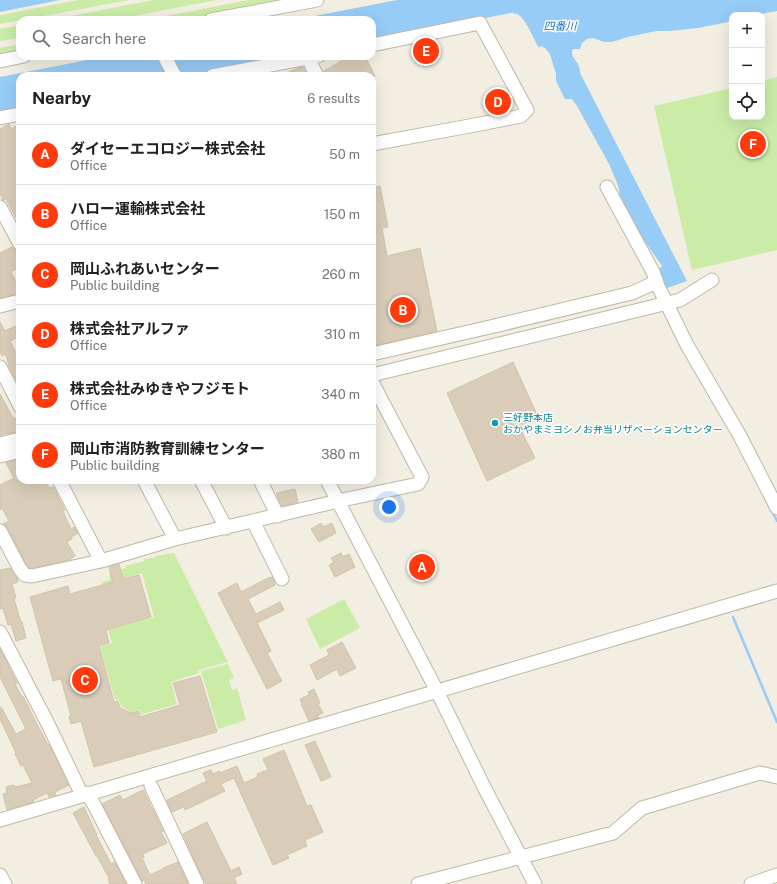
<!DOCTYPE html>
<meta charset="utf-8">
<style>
body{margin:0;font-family:"Public Sans","Noto Sans JP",sans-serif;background:#f2f2f2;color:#202124}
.controls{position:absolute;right:12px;top:12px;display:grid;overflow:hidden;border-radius:8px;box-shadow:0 4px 16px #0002}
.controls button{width:36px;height:36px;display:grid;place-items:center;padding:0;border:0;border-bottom:1px solid #e0e0e0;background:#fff;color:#202124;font:20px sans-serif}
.you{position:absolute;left:389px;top:507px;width:14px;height:14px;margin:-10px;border:3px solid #fff;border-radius:50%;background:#1a73e8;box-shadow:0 0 0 6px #1a73e833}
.badge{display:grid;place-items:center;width:26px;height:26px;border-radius:50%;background:#ff3a0d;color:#fff;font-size:13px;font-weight:700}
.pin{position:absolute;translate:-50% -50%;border:2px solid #fff;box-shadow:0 1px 4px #0006}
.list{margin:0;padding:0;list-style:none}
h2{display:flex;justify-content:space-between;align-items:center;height:52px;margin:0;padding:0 16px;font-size:17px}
h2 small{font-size:13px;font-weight:400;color:#757577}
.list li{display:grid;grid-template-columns:26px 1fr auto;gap:12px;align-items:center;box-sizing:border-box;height:60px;padding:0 16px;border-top:1px solid #e0e0e0}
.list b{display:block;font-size:15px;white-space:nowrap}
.list p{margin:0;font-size:13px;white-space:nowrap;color:#757577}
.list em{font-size:13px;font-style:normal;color:#757577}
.icon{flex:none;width:22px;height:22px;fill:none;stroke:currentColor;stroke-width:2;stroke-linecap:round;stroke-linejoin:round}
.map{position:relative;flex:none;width:777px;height:884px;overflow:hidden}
.search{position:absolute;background:#fff;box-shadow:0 4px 16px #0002;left:16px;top:16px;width:360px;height:44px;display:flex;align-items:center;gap:10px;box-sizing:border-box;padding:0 14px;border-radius:12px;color:#757577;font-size:15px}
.panel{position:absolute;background:#fff;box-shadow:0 4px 16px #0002;left:16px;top:72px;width:360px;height:412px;border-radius:12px}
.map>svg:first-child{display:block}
</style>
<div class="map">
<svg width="777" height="884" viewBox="0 0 777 884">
<rect width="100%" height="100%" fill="#f3eee2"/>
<path fill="#caeca6" d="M78,0h52l-130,24v-9z
M153,0h64l-104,20h-64z
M249,0h51l-105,20h-50z
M20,25v13l-20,3v-12z
M20,44v9l-20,4v-9z
M777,77v173l-85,20 -38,-164 78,-18v29h30v-36z
M174,553l54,109 -30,8 1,3 -28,9 6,22 -37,11 -1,-5 -8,2 -10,-6 -2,-7 -4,1 -15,-53 12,-4 -4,-13 46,-13 -12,-44 -40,12v-3l8,-2 -1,-7 17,-5v-2l18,-5v-2l10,-1 1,-2z
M344,599l16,29 -40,21 -14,-30z
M228,664l6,14 -5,2 3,10 5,-2 9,32 -28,9 -17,-58z"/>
<path fill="#97ccf7" d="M0,0h60l-60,12z
M397,0h380v11l-21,4h-24v6l-4,1 -30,6 -29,3h-13l-28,6 -16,5h-8l-11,-4 -6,1 -5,4 -2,6h-7c-4,6 4,11 6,18 1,2 1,4 1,6l107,208 -20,7 -3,-1 -5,-18 3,-3 -19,-27 -21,-33 -4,-21 -9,-21 -32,-58 -5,-7h-7l-9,-18v-7l-6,-20 -5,-6 -4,-2 -2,2c-5,-8 -13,-30 -22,-34 0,0 -5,-1 -6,-1l-139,27v-20h-78z
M108,56h182l-105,20h-165v32l-20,4v-35z"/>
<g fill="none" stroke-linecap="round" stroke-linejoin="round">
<path stroke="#97ccf7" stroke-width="2.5" d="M772,511l5,10
M733,617l44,105"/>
</g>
<path fill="#d9cdb9" stroke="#d1c3a9" d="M341,56h24l10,20h-50l-1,-5 19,-11z
M303,67l5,9h-27l16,-8z
M9,124l2,5 9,-5v101l-14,-26 -3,1 -3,-6v-65z
M380,186l8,41 -6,1 5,28 33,-8 17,83 -65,15v-158z
M12,247l4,4 4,1v15l-9,5 6,12 -1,1 4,8 -20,5v-45z
M0,322l5,9 15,-7v12l-10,5 7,14 3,-1v34l-11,-22 -3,-12 -4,2 -2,-4z
M513,362l26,57 -19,9 15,30 -48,23 -40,-88z
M0,394l13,24 1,-1 6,11v3l-15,3v-1l-5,3z
M20,459v21h25l4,8 4,-1 12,23 -2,1 8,18 3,-2 4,6 -7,4 1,2 -5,3 8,14 -6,4 -37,8h-3l-2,-3 -20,-38 -4,-3 6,-3 -7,-13 -2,2v-25l14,-7 -8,-15z
M295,489l3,13 -16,4 -4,-8 -1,-5z
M321,523l2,4 9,-4 4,10 -17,9 -8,-13z
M341,553l2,4 6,-3 6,13 -20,10 -6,-12 5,-3 -3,-4z
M119,564l4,15 16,-4 12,42 -45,13 3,13 -10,3 15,56 4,-1 2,7 11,5 7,-2 2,6 40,-12 -7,-22 27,-7 17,56 -123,35 -13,-46 -10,3 -2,-8h2l-10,-37 -8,2 -23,-84 38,-11 2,8 43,-12 -4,-15z
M10,568l7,10 1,4 -6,2 4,14 -2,1 7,23h1l4,16 -10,3 -5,-17 -3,1 -5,-17 -3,1v-39z
M270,577l1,1 1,-1 3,6 -1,1 1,1 -27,14 8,15 24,-12 4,8 -27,13 14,28 -4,2 15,28 -15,8 -49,-96 19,-10 4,9z
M342,642l14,26 -16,8 -3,-7 -20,11 -7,-15 19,-10 -2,-5z
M0,649l17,34 -2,1 7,13 1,-1 16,32 9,17 1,-1 20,41 -14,7 1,3 -7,2 -2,-4 -14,7 1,2 -27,8 -4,-16 4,-1 -1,-6 8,-2 1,2 17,-4 -9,-18 -2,1 -6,-12 1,-1 -16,-34 1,-12 15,27 10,-5 -26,-52z
M314,689l6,14 -2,1 5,9 -5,2 1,3 -10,3 -8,-17h1l-2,-5 9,-4 -1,-3z
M315,741l16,36 -10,4 -16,-36z
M284,750l23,56 4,-1 12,27 -18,8 2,6 -20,9 2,3 -16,7 -39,-87 -13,6 4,7 -40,19 -1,-3 -12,5 -5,-12 40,-19 -4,-8 8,-3 2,4 7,-3v2l17,-7 7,17 14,-6 -1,-3 11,-4 -5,-11z
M143,790l20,41 -2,1 6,11 -24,11 1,3 -2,1 8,17 13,-6v-1l15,-6 10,22h-42l-2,-4 -2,1 -40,-77 18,-9 3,5z
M84,807l13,28h-1l15,29 4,-2 11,22h-16l-2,-5 1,-1 -12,-22h-1l-23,-43z
M207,822l24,49 8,-4 3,7 -8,4 3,6h-31l-6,-12 -17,-38z"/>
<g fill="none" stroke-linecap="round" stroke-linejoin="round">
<g stroke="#bfb7a4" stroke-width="15">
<path id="minor" d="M211,20l106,-20
M372,45l108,-22 47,87 -6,6 -46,9 -103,19
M164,56l11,20
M308,58l9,18
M0,61l24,-5
M212,76l106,-20
M0,118l20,-4
M607,187l46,85 5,14 29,59 53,91 37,72
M0,207l20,37
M0,306l20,-5
M372,354l118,-27 142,-34 24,-11
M0,367l20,39
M372,375l308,-75 32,-20
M0,444l20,-5
M0,456l20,-5
M59,480l42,81
M144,480l31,59
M201,480l25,48
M260,480l18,36
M327,480l110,211 48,98 50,95
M253,521l29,58
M0,531l20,38 5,6 7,1 69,-15 74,-22 172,-40 71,-15 4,-7 -50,-95
M0,632l47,90 35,73
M151,786l46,98
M88,793l47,91
M0,820l777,-229
M0,875l5,9
M418,884l195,-51 29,-25 118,-35 17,4
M751,884l26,-9"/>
</g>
<use href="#minor" stroke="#fff" stroke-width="13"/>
</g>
<circle fill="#0f9aa8" stroke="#fff" stroke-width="1.5" cx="495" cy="423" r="4"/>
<g text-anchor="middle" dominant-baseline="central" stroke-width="3" stroke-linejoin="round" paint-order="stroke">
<g font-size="10" fill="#0d838f" stroke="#fff" text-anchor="start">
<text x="503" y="417">三好野本店<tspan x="503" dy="12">おかやまミヨシノお弁当リザベーションセンター</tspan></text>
</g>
<g font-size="11" font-style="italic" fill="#2275ba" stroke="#fff">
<text x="560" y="26">四番川</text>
</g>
</g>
</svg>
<div class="controls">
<button>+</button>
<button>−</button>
<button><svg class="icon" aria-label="locate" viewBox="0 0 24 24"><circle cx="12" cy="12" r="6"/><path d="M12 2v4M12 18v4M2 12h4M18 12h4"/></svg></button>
</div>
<div class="you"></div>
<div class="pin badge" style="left:422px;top:567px">A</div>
<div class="pin badge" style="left:403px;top:310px">B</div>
<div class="pin badge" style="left:85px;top:680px">C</div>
<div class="pin badge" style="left:498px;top:102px">D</div>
<div class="pin badge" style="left:426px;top:51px">E</div>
<div class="pin badge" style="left:753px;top:144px">F</div>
<div class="search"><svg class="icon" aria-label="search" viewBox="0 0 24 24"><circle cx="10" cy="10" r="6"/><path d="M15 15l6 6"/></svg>Search here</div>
<section class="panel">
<h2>Nearby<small>6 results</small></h2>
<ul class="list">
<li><span class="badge">A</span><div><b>ダイセーエコロジー株式会社</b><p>Office</p></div><em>50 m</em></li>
<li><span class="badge">B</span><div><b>ハロー運輸株式会社</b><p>Office</p></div><em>150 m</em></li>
<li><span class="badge">C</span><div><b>岡山ふれあいセンター</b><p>Public building</p></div><em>260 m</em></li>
<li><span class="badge">D</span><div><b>株式会社アルファ</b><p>Office</p></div><em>310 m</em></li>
<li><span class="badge">E</span><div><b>株式会社みゆきやフジモト</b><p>Office</p></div><em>340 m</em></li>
<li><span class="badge">F</span><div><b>岡山市消防教育訓練センター</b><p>Public building</p></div><em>380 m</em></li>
</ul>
</section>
</div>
